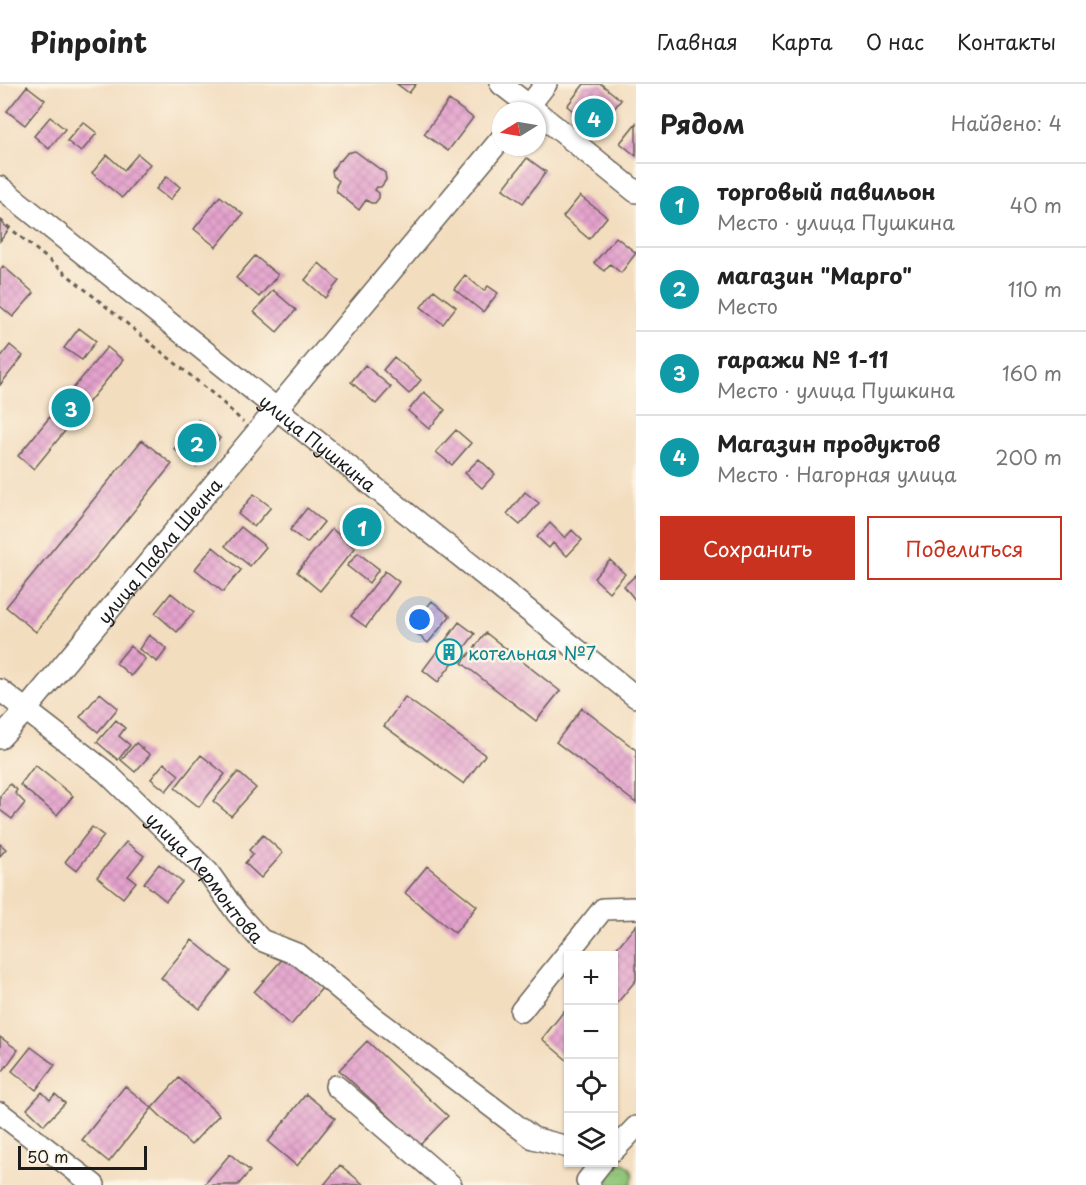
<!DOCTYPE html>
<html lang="ru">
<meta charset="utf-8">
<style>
body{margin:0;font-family:"Playpen Sans",sans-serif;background:#f6f6f6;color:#222}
.controls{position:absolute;right:18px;bottom:18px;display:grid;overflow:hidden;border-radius:0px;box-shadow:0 2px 4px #0004}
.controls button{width:54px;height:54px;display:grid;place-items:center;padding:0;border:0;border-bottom:2px solid #e0e0e0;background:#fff;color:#222;font:30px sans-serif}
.compass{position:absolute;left:492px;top:18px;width:54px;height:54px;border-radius:50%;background:#fff;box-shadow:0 2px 4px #0004;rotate:259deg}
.scale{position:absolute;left:18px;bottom:15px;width:129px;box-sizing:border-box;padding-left:6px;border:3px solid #1c1c1c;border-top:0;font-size:16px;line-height:21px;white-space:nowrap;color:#1c1c1c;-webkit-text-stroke:4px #fcf5e5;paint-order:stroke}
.you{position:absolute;left:420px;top:536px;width:21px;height:21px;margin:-15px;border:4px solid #fff;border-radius:50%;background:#1a73e8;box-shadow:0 0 0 9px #1a73e833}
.badge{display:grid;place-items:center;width:39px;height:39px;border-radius:50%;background:#c8321e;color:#fff;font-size:20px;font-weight:700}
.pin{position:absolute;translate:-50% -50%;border:3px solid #fff;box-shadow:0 2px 6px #0006}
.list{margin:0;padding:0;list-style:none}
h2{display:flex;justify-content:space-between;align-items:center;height:78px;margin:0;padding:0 24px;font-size:26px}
h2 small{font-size:20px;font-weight:400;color:#767676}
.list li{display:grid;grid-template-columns:39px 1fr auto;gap:18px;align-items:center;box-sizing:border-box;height:84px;padding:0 24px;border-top:2px solid #e0e0e0}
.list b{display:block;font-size:22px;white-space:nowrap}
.list p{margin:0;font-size:20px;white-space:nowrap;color:#767676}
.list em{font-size:20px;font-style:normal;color:#767676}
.actions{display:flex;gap:12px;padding:18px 24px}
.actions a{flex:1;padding:14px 0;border:2px solid #c8321e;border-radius:0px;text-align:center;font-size:21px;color:#c8321e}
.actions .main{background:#c8321e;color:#fff}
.icon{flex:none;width:33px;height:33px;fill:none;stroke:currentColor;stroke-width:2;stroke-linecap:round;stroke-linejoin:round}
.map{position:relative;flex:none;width:636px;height:1101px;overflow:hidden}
header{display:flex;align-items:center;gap:36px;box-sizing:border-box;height:84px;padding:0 30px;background:#fff;border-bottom:2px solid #e0e0e0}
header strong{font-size:28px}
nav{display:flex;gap:33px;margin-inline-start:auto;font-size:21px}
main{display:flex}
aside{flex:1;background:#fff}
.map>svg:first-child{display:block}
</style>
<header>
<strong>Pinpoint</strong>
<nav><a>Главная</a><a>Карта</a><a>О нас</a><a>Контакты</a></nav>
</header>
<main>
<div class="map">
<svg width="636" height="1101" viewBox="0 0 636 1101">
<defs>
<pattern id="grass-tufts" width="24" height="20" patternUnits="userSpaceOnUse" patternTransform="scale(1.5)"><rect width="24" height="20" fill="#90c678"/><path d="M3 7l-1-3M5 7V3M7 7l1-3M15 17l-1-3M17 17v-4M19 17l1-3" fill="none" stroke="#7caa67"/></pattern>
<pattern id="building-cross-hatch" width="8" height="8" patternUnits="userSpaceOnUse" patternTransform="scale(1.5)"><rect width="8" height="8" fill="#e4a2cd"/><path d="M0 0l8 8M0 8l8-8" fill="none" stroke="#c38baf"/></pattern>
</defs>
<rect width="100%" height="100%" fill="#fcf5e5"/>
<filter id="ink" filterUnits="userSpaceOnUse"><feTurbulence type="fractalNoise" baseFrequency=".0167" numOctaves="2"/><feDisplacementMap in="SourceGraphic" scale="12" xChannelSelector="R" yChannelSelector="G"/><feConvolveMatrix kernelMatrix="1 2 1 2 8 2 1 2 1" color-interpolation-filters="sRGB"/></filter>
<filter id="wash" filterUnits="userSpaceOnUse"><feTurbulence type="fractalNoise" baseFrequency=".008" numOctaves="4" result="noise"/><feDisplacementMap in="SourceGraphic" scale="24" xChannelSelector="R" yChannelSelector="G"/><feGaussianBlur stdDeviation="1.35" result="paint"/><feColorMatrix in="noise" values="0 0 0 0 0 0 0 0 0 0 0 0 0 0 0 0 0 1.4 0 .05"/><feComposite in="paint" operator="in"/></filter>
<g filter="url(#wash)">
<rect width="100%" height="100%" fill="#f3ddbf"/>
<path fill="url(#grass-tufts)" stroke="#56714a" stroke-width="1.5" d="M620,1078c12,3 16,13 10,23h-20l-3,-13 5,-7z"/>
<g id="blocks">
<path fill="url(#building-cross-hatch)" d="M397,0h19l-7,9z
M584,0h17l20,16 -24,30 -30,-24z
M27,2l18,14 -20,25 -18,-14z
M449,16l24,18 -25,33 -24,-17z
M50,33l15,12 -16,20 -15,-13z
M83,38l14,11 -16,19 -14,-11z
M636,39v33l-16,-13z
M355,67l30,22 1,7 -5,7h-4l-2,3 4,3v5l-4,5h-4l-5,-3 -7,10 -22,-18 -1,-6 3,-5 -6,-5 -1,-5 6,-10 3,-1 6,-7z
M138,70l12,10 -28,34 -30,-25 15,-18 17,15z
M527,74l19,14 -23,31 -20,-14z
M167,92l13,11 -10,13 -14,-11z
M220,112l23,18 -27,33 -22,-18z
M580,112l27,21 -18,22 -26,-22z
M0,137l9,8 -9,12z
M616,153l20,16 -15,20 -11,-9 -6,7 -10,-8z
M255,172l23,19 -19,22 -23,-19z
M319,179l20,18 -14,17 -20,-18z
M3,182l31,27 -21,24 -13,-11v-36z
M465,191l19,16 4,-5 10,7 -15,19 -29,-23z
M273,206l23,20 -19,22 -23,-20z
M434,206l22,17 -13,17 -22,-17z
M79,244l17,13 -14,19 -18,-12z
M10,261l13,11 -23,29v-27z
M107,263l16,13 -89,109 -16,-13z
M394,273l27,23 -12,14 -26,-24z
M365,281l26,22 -15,17 -25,-22z
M424,308l21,18 -16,19 -21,-18z
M198,336l22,18 -24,29 -22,-18z
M456,346l15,13 -19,22 -16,-13z
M142,356l30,24 -136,168 -30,-25z
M479,375l16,15 -13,14 -17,-15z
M525,408l14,11 -19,22 -13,-11z
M254,410l17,13 -17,20 -16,-13z
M307,424l17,14 -17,21 -17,-13z
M363,426l14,12 -17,21 -14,-11z
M550,439l15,15 7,-8 10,10 -15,16 -14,-13 -4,5 -12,-11z
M241,443l25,20 -16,19 -25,-20z
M332,445l23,19 -35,43 -23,-19z
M213,463l28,23 -18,22 -28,-23z
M358,469l21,16 -10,14 -22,-17z
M610,476l15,14 -16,18 -15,-14z
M385,487l14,11 -33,45 -15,-11z
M636,491v26l-12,-15z
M171,509l23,19 -17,20 -22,-19z
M432,517l18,15 -22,27 -18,-15z
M459,538l16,12 -37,48 -15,-12z
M486,549l74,58 -24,30 -74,-58z
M149,551l18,14 -10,13 -18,-13z
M130,562l15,13 -14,17 -15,-13z
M100,609l18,15 -20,24 -18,-15z
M405,613l80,58 -21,29 -80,-58z
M582,624l54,42v53l-80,-61z
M116,636l9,8 -6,8 11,9 -12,15 -21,-18z
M136,659l14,12 -15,17 -14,-12z
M201,671l24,19 -26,33 -24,-19z
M164,679l15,12 -13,16 -15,-12z
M35,681l38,31 -16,19 -37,-30z
M238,688l18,16 -25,28 -18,-15z
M10,700l7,6 -2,3 10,10 -13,16 -12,-9v-14z
M92,743l12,9 -28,35 -11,-9z
M263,751l20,18 -22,25 -16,-15 8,-9 -4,-4z
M126,758l18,14 -16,20 8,6 -13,16 -26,-21z
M0,760l6,5 -6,7z
M159,780l23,18 -16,19 -22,-18z
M427,782l50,40 -22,27 -50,-40z
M636,841v55l-22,27v-51h-4z
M192,856l38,31 -30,38 -39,-31z
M285,872l37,32 -31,37 -37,-33z
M568,922v55l-26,-22z
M0,953l18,13 -15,21 -3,-2z
M367,957l81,75 -28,29 -81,-75z
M31,963l24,18 -19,25 -24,-19z
M179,994l40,37 -28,30 -39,-37z
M125,1002l27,22 -43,54 -27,-22z
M42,1008l8,8 5,-6 10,9 -21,22 -17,-16z
M306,1010l29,24 -38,48 -29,-24z
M230,1070l20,17 -12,14h-34z
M340,1081l24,20h-40z"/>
</g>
</g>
<g filter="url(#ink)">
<use href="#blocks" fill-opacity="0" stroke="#676055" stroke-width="1.5"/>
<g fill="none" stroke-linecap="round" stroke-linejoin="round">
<g stroke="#676055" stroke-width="24">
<g id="minor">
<path d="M501,0l35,27"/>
<path d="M525,27l21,-27"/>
<path d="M537,28l99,80"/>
<path id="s1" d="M0,103l636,510"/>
<path id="s2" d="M0,606l106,82 102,100 29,41 24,27 38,15 73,61 161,122 35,9"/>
<path id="s3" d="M0,654l25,-27 476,-572"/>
<path d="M521,927l82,-102 33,-1"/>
<path d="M336,1002l115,99"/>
<path d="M0,1029l94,72"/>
<path d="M614,1066l22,-23"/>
<path d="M590,1101l-3,-4 15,-19"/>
</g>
</g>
<path stroke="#676055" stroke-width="3" stroke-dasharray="4.5 4.5" stroke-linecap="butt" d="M0,136l218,178 25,24"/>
<use href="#minor" stroke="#fff" stroke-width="21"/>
</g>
</g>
<defs>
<g id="building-ring" transform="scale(1.35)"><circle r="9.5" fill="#fcf5e5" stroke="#0f9aa8" stroke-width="1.5"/><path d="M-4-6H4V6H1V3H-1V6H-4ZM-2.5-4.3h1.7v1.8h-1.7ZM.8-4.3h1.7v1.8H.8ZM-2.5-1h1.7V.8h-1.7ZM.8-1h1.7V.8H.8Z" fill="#0f9aa8"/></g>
</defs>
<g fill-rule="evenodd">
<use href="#building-ring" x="449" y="568"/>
</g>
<g text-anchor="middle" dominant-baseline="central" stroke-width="5" stroke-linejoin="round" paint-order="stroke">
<g font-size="18" fill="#1c1c1c" stroke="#fcf5e5">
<text stroke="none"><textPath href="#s1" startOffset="408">улица Пушкина</textPath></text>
<text stroke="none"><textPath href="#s3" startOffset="246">улица Павла Шеина</textPath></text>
<text stroke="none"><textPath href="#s2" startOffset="279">улица Лермонтова</textPath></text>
</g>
<g font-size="18" fill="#0d838f" stroke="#fcf5e5" text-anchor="start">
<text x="468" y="568">котельная №7</text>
</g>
</g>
</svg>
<div class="controls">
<button>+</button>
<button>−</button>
<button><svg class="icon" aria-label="locate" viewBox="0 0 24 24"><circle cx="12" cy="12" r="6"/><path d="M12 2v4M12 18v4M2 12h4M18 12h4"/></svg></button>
<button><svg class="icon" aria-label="layers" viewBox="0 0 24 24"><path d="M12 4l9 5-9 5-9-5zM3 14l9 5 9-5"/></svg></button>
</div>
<svg class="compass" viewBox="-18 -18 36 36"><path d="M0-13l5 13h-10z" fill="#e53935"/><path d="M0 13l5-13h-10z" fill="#767676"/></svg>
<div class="scale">50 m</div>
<div class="you"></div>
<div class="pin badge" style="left:362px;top:443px;background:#0f9aa8">1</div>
<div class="pin badge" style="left:197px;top:359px;background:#0f9aa8">2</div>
<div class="pin badge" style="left:71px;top:324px;background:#0f9aa8">3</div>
<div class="pin badge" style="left:594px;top:34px;background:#0f9aa8">4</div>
</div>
<aside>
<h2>Рядом<small>Найдено: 4</small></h2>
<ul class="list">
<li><span class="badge" style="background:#0f9aa8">1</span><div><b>торговый павильон</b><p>Место · улица Пушкина</p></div><em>40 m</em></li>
<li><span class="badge" style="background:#0f9aa8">2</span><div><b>магазин &quot;Марго&quot;</b><p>Место</p></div><em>110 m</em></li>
<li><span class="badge" style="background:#0f9aa8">3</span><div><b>гаражи № 1-11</b><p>Место · улица Пушкина</p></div><em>160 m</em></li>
<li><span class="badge" style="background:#0f9aa8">4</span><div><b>Магазин продуктов</b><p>Место · Нагорная улица</p></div><em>200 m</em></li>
</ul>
<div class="actions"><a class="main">Сохранить</a><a>Поделиться</a></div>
</aside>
</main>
